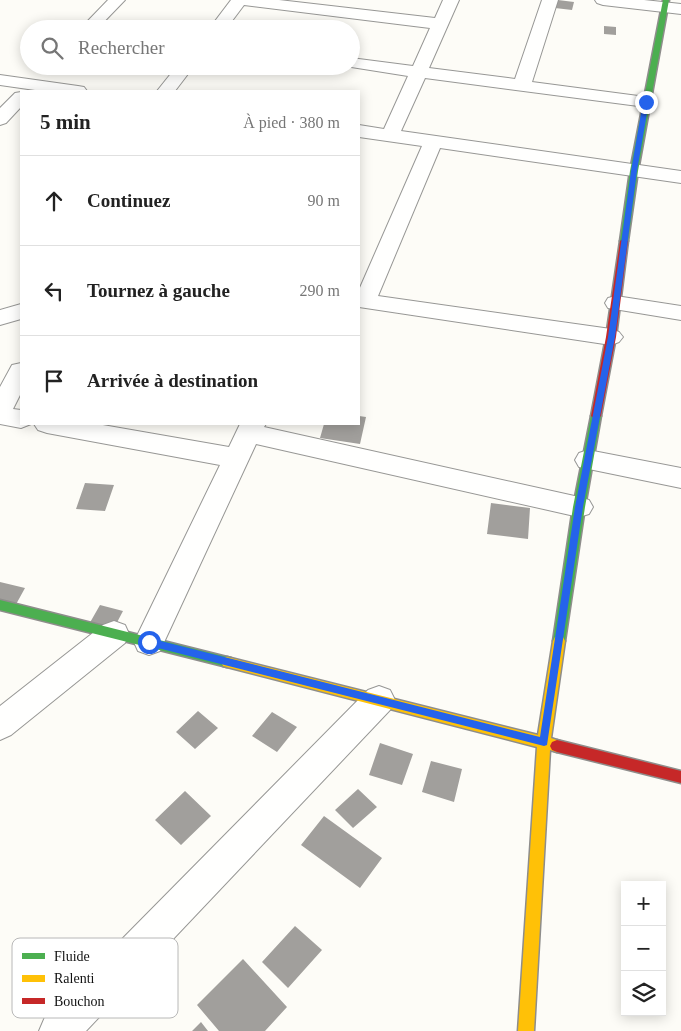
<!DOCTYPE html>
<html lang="fr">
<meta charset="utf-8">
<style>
body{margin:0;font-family:"Times New Roman",serif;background:#f2f2f2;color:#222}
.controls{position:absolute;right:15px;bottom:15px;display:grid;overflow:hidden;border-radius:0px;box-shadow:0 2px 12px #0003}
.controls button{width:45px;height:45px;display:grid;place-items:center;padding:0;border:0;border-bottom:1px solid #e0e0e0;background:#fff;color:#222;font:25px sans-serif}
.stop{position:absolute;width:15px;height:15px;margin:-11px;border:4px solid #2563eb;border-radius:50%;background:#fff}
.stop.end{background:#2563eb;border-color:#fff;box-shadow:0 1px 5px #0008}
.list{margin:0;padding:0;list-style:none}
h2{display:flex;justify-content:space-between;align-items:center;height:65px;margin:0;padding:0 20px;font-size:21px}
h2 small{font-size:16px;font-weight:400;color:#767676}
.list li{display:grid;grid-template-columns:32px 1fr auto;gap:15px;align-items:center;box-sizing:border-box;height:90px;padding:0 20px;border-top:1px solid #e0e0e0}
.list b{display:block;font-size:19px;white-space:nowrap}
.list em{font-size:16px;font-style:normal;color:#767676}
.icon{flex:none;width:28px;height:28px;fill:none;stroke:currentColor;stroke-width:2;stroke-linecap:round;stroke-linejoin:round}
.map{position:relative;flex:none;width:681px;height:1031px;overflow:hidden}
.search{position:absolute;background:#fff;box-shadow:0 2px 12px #0003;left:20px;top:20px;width:340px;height:55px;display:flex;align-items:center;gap:12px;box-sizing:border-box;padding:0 18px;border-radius:28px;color:#767676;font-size:19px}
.panel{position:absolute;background:#fff;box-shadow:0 2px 12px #0003;left:20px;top:90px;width:340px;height:335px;border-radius:0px}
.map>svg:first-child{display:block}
</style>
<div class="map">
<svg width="681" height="1031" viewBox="0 0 681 1031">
<rect width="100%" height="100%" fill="#fdfcf7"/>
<path fill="#a19f9c" d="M558,0l16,2 -2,8 -17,-2z
M604,26l12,1v8l-12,-1z
M359,416l7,1 -6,27 -40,-6 4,-14h35z
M85,483l29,2 -9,26 -29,-2z
M491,503l39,5 -2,31 -41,-5z
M0,582l25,6 -11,20 -14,-4z
M100,605l23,6 -11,21 -24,-6z
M198,711l20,17 -23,21 -19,-17z
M272,712l25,15 -20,25 -25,-16z
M380,743l33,11 -11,31 -33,-10z
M431,761l31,8 -8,33 -32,-10z
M358,789l19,18 -24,21 -18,-18z
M185,791l26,25 -30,29 -26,-25z
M324,816l58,42 -22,30 -59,-43z
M295,926l27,24 -34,38 -26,-26z
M243,959l44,48 -22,24h-46l-22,-26z
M201,1022l7,9h-16z"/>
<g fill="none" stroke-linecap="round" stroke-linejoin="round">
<g stroke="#979795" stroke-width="2">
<path id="street" d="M108,0h17l-28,29h-17z
M231,0h48l156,18 8,-18h16l-30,68 86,11 27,-79h16l-26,82 114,15 6,1 3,4 -3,4 -6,1 -221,-29 -24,53 280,40v12l-241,-35 -62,148 233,33 8,3 4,5 -4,5 -8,3 -252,-38v-17l63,-144 -63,-9v-12l25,4 24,-53 -63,-10h6v-8l62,8 17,-38 -186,-23 -18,24h-17z
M595,0h49l37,4v10l-78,-9 -6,-2z
M177,66h17l-19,25h-18z
M0,75l78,11 6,1 3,4h-45l-42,-6z
M21,92v15l-15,16 -6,2v-17l15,-15z
M616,296l65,10v14l-73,-12 -3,-5 3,-5z
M21,304v15l-21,6v-15z
M21,363v30l-8,16 8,1v14h10l-10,4 -21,-4v-37l12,-22z
M34,424h63l132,23 11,-23h26l-2,3 315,70 10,3 4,7 -4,7 -10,3 -323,-73 -96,207 -11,4 -11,-4 -4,-9 86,-177 -173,-32 -9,-3z
M588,450l93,18v20l-102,-21 -4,-7 4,-7z
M114,621l11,4 4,9 -4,9 -114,92 -11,5v-34l103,-81z
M379,686l11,4 5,10 -5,10 -304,321h-47l6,-14 323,-327z"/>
</g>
<g stroke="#8e8d8b" stroke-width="3">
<path id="fast" d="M663,0h6l-31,171 -10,70 -4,3 -4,-3 10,-70z
M596,412l5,4 -16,91 -20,134 -2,4 -4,1 -4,-1 -2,-4 20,-134 18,-91z
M0,600l227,57 4,1 2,4 -2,4 -4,1 -227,-57z"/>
</g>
<g stroke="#8e8d8b" stroke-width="3">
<path id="slow" d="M559,636l4,1 2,4 -14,97 11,4 2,4 -2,4 -5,2 -7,-2 -16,281h-16l19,-284 -310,-80 -4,-1 -2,-4 2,-4 4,-1 311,78 15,-94 2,-4z"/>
</g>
<g stroke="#8e8d8b" stroke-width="3">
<path id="jam" d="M624,238l4,3 -12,96 -15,79 -5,4 -5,-4 15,-79 14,-96z
M557,740l124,31v12l-124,-31 -5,-2 -2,-4 2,-4z"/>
</g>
<use href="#street" fill="#fffffe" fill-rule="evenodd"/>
<use href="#fast" fill="#4caf50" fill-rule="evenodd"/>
<use href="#slow" fill="#ffc107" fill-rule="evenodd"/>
<use href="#jam" fill="#c62828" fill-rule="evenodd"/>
</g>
<path fill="#2563eb" d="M646,101l3,1 -12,69 -22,166 -32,170 -36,238 -3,1 -398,-101 -2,-3 5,-4 391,99 35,-230 33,-170 23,-166 12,-69z"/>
<rect x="12" y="938" width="166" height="80" rx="8" fill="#fff" stroke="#b8b8b8" stroke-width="1"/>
<rect x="22" y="953" width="23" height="6" fill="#4caf50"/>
<rect x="22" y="975" width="23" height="7" fill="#ffc107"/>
<rect x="22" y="998" width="23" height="6" fill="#c62828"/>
<g font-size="14" fill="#111">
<text x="54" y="961">Fluide</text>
<text x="54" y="983">Ralenti</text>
<text x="54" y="1006">Bouchon</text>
</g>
</svg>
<div class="controls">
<button>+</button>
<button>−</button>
<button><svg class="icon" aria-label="layers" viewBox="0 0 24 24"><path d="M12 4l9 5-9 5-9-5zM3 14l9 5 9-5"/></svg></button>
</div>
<div class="stop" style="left:149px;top:642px"></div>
<div class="stop end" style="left:646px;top:102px"></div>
<div class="search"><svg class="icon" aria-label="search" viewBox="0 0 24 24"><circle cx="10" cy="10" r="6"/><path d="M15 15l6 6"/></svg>Rechercher</div>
<section class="panel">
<h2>5 min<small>À pied · 380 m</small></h2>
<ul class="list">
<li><svg class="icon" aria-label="ahead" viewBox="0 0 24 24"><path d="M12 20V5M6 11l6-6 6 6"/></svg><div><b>Continuez</b></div><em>90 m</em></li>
<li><svg class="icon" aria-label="left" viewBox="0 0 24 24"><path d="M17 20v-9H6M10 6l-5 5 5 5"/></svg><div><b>Tournez à gauche</b></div><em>290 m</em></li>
<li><svg class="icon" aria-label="arrive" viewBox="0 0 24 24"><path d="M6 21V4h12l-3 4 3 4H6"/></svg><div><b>Arrivée à destination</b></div></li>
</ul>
</section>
</div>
